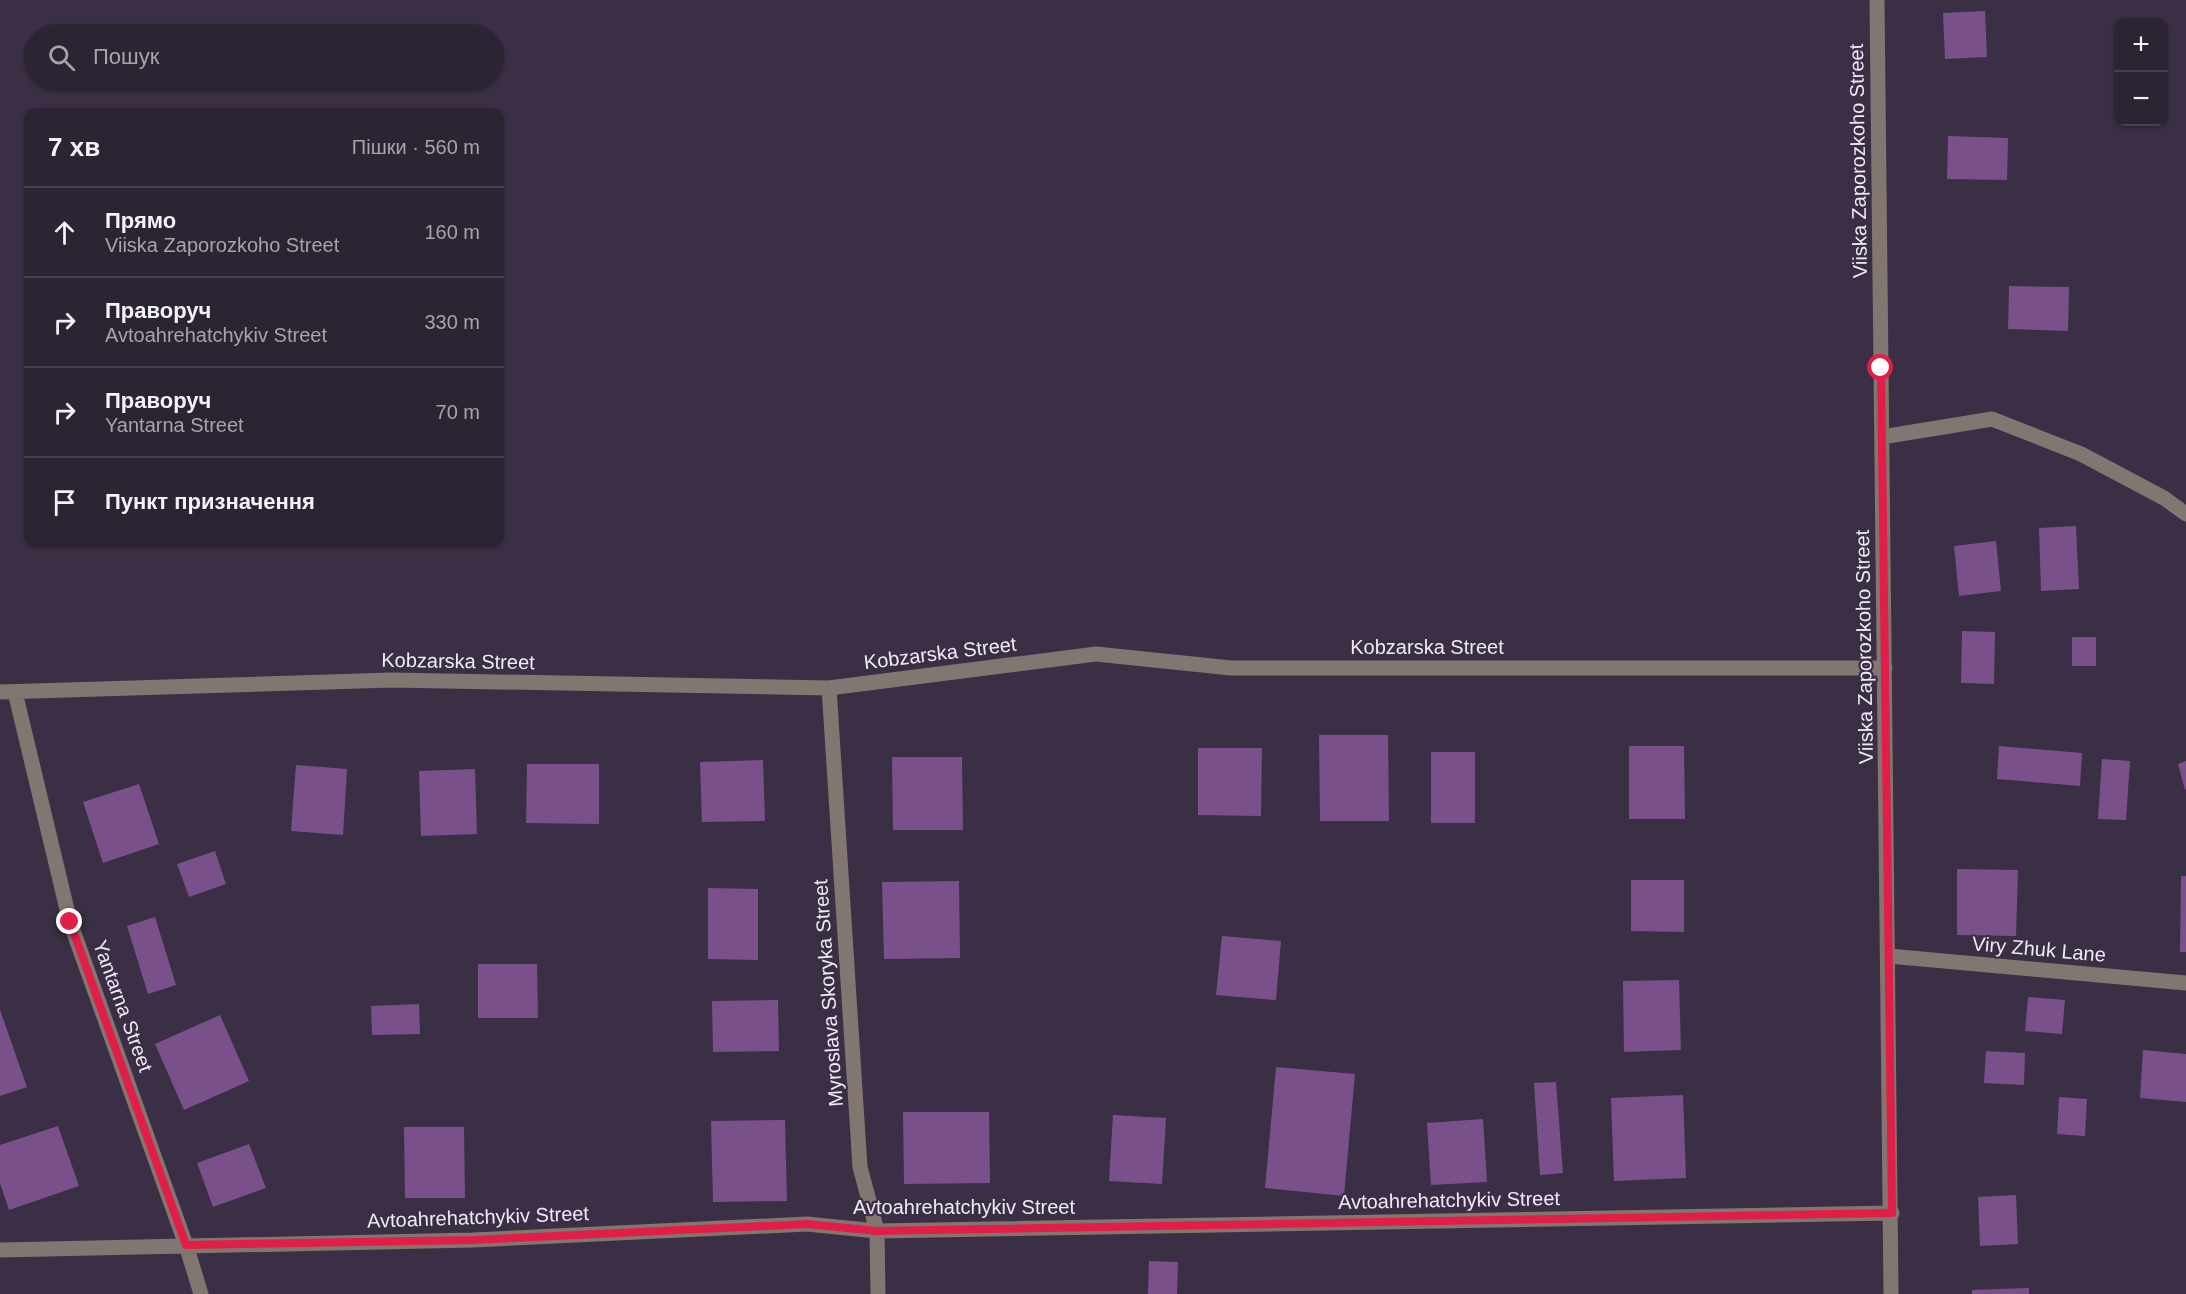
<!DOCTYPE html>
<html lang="uk">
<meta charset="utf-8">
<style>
body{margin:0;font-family:Helvetica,sans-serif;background:#342b3b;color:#f1f3f6}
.controls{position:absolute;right:18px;top:18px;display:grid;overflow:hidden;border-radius:12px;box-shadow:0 2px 4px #0004}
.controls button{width:54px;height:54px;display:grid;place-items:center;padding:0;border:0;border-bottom:2px solid #48404e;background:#2c2333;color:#f1f3f6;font:30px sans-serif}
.stop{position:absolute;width:18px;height:18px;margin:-14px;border:4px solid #e11d48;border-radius:50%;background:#fff}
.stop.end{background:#e11d48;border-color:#fff;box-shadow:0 2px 6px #0008}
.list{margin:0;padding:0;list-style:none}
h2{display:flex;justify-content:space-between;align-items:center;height:78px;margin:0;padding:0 24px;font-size:26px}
h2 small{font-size:20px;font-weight:400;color:#a6a4ac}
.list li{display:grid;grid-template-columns:39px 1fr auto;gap:18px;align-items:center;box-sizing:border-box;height:90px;padding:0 24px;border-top:2px solid #48404e}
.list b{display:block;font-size:22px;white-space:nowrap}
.list p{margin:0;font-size:20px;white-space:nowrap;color:#a6a4ac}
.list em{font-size:20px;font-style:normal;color:#a6a4ac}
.icon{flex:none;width:33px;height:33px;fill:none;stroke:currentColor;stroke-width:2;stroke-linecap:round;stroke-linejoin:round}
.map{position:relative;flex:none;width:2186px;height:1294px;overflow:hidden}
.search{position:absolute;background:#2c2333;box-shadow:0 2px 4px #0004;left:24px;top:24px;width:480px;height:66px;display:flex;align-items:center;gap:15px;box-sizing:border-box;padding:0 21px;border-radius:33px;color:#a6a4ac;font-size:22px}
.panel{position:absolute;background:#2c2333;box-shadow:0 2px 4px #0004;left:24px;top:108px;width:480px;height:438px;border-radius:12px}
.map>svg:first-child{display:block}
</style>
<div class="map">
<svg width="2186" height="1294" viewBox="0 0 2186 1294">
<rect width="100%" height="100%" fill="#3a2f44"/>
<path fill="#7a508b" d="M1985,11l2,46 -42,2 -2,-46z
M1948,136l60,2 -1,42 -60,-1z
M2009,286l60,1 -1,44 -60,-2z
M2076,526l3,63 -38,2 -2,-63z
M1996,541l5,50 -42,5 -5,-50z
M1962,631l33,1 -1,52 -33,-1z
M2072,637h24v29h-24z
M1319,735h69l1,86h-69z
M1629,746h55l1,73h-56z
M1999,746l83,7 -2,33 -83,-7z
M1198,748h64l-1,68 -63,-1z
M1431,752h44v71h-44z
M892,757h70l1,73h-70z
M2102,759l28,2 -4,59 -28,-1z
M763,760l2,61 -63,1 -2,-60z
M2186,761v28l-1,1 -7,-26z
M527,764h72v60l-73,-1z
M296,765l51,4 -4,66 -52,-4z
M475,769l2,65 -56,2 -2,-65z
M139,784l20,60 -56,19 -20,-61z
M215,851l11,33 -37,13 -12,-33z
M1957,869l61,1 -2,66 -59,-1z
M2181,876h5v76h-6z
M1631,880h53v52l-53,-1z
M959,881l1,77 -76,1 -2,-77z
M708,888l50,1v71l-50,-1z
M155,917l21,68 -28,9 -21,-68z
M1222,936l59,5 -5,59 -60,-5z
M478,964h59l1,54h-60z
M1679,980l2,70 -57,2 -1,-71z
M2028,997l37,3 -3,34 -37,-3z
M778,1000l1,51 -66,1 -1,-51z
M419,1004l1,30 -48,1 -1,-29z
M0,1010l27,77 -27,9z
M220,1015l29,66 -65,29 -29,-66z
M2143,1050l43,4v48l-46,-4z
M1986,1051l39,2 -1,32 -40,-2z
M1276,1067l79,7 -11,122 -79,-8z
M1556,1082l7,91 -23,2 -6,-92z
M1683,1095l3,83 -72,3 -3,-83z
M2059,1097l28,2 -2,37 -28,-2z
M903,1112h86l1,71 -86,1z
M1113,1115l53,3 -4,66 -53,-3z
M1483,1119l4,63 -56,3 -4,-62z
M785,1120l2,81 -74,1 -2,-81z
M58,1126l21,60 -70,24 -9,-27v-38z
M404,1127h60l1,71h-60z
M249,1144l17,44 -53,19 -16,-44z
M2016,1195l2,49 -38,2 -2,-49z
M1149,1261l29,1 -1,32h-29z
M2029,1288v6h-57v-4z"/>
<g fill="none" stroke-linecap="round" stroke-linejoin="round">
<path stroke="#827670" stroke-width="15" d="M1877,0l14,1294
M1882,437l110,-18 89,35 83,44 22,16
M829,688l31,479 17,64 1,63
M0,692l392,-12 437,8 267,-34 135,14h654
M15,692l55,230 116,323 15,49
M1889,956l297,27
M0,1250l473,-10 334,-16 70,7 1015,-18"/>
</g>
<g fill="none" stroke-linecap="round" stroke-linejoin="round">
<path stroke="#e11d48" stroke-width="8" d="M70,922l116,323 287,-5 334,-16 70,7 1015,-18 -11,-845"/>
</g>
<g text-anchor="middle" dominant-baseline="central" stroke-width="4.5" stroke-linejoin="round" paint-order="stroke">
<g font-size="20" fill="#f0eaf7" stroke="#3a2f44">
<text transform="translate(1858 161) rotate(-91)">Viiska Zaporozkoho Street</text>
<text x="1427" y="647">Kobzarska Street</text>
<text transform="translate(1864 647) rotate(-91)">Viiska Zaporozkoho Street</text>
<text transform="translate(940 653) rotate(-7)">Kobzarska Street</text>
<text transform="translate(458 661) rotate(1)">Kobzarska Street</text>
<text transform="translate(2039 949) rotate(5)">Viry Zhuk Lane</text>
<text transform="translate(828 993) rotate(-94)">Myroslava Skoryka Street</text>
<text transform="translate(123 1006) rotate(70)">Yantarna Street</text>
<text transform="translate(1449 1200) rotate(-1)">Avtoahrehatchykiv Street</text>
<text x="964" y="1207">Avtoahrehatchykiv Street</text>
<text transform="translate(478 1217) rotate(-2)">Avtoahrehatchykiv Street</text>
</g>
</g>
</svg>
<div class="controls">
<button>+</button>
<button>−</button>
</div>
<div class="stop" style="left:1881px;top:368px"></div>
<div class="stop end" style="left:70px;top:922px"></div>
<div class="search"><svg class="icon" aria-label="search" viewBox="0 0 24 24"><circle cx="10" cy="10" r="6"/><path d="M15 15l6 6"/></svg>Пошук</div>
<section class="panel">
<h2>7 хв<small>Пішки · 560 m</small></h2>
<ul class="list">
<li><svg class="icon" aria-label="ahead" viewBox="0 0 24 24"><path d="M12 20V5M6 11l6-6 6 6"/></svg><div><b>Прямо</b><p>Viiska Zaporozkoho Street</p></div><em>160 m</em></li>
<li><svg class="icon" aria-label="right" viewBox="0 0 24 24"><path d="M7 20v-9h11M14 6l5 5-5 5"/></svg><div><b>Праворуч</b><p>Avtoahrehatchykiv Street</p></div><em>330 m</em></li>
<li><svg class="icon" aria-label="right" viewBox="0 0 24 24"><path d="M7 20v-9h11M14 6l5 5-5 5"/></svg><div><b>Праворуч</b><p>Yantarna Street</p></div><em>70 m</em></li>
<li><svg class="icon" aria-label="arrive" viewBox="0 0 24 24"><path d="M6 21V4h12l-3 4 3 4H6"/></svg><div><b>Пункт призначення</b></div></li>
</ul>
</section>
</div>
